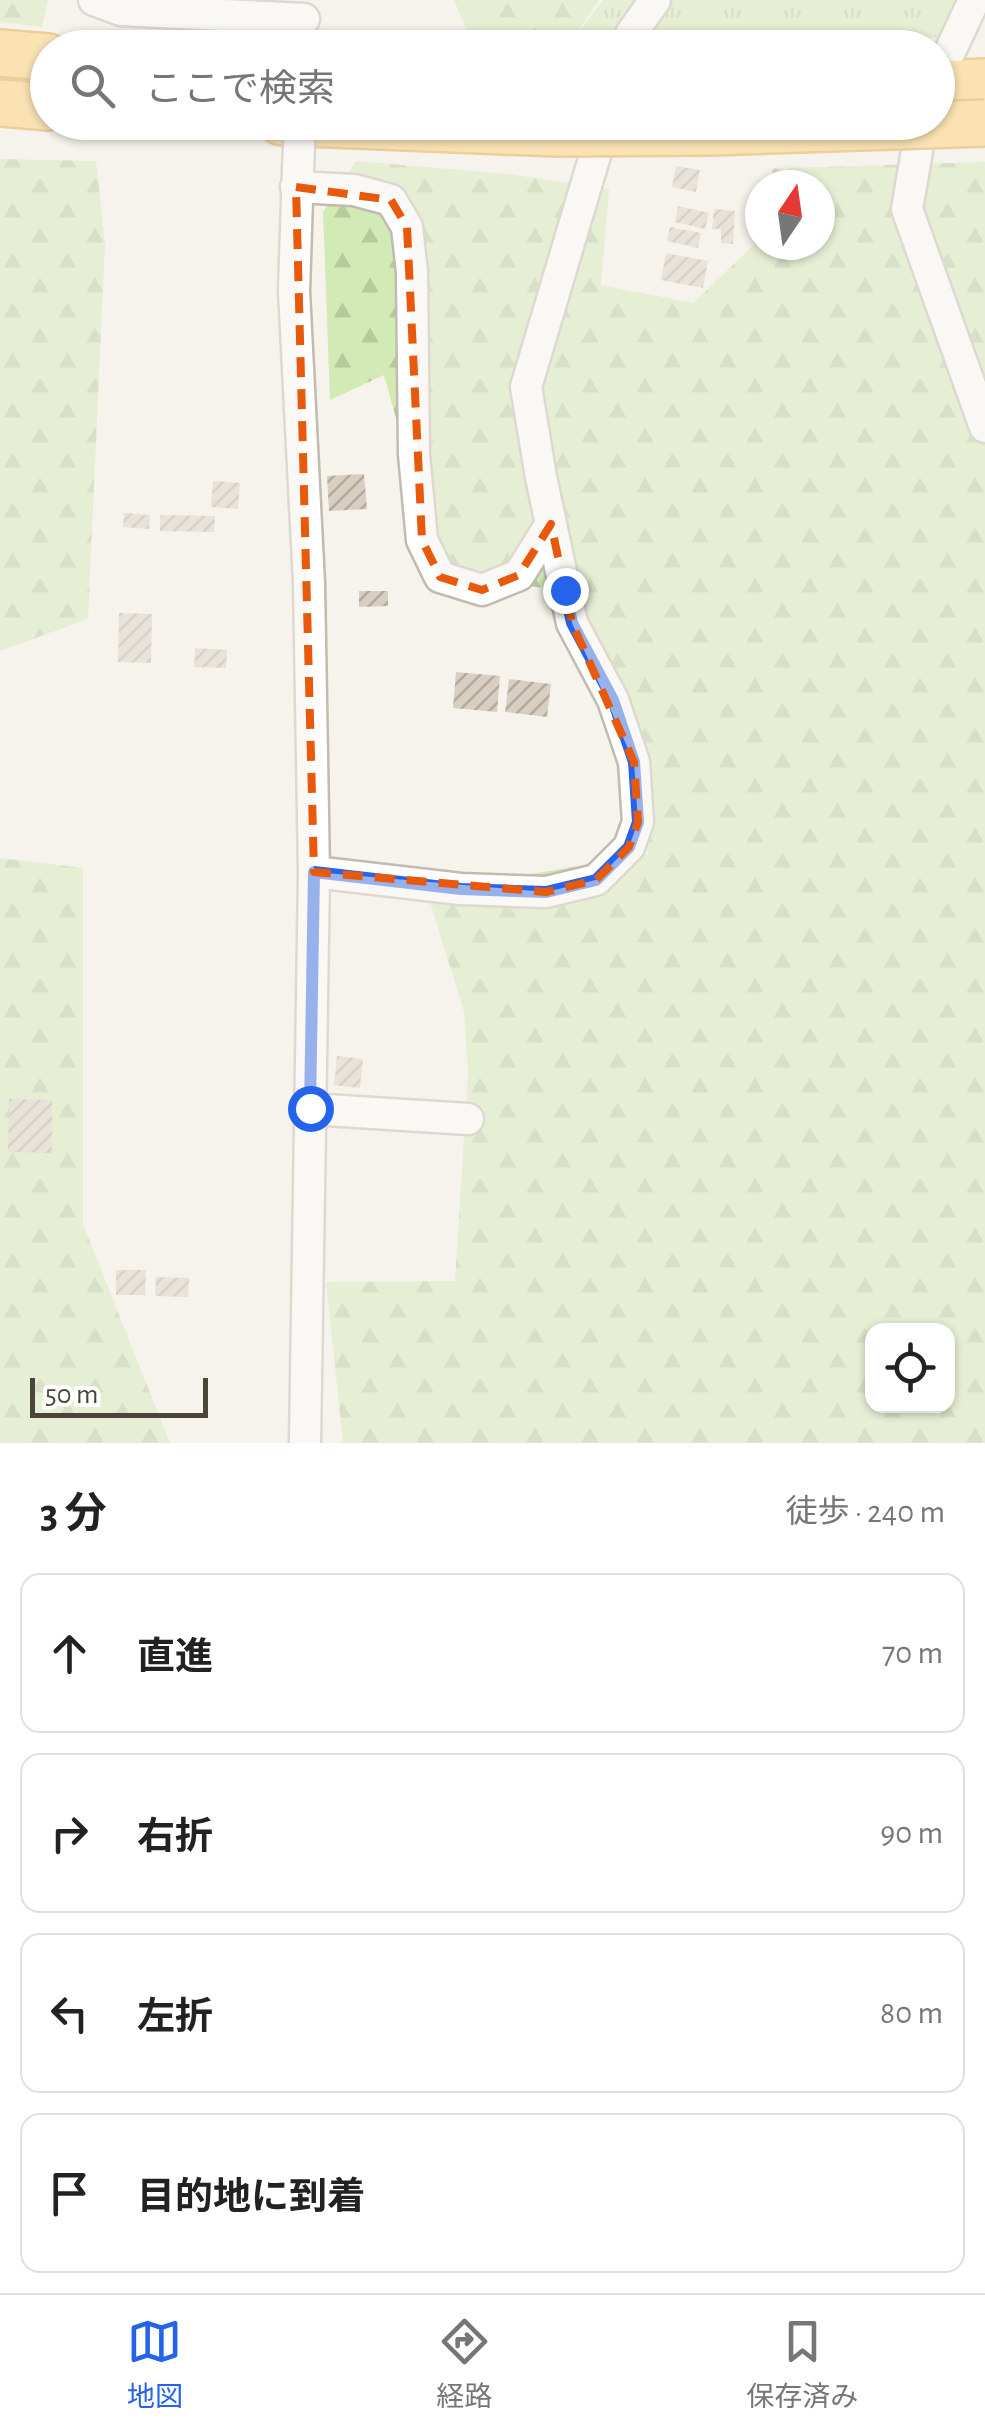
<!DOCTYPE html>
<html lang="ja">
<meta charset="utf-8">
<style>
body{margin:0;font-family:"Alegreya Sans","Noto Sans JP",sans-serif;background:#f2f2f2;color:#222}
.controls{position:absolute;right:30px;bottom:30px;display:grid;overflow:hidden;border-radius:20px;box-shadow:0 2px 8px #0004}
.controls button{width:90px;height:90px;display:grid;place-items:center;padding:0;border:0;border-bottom:2px solid #e0e0e0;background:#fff;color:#222;font:50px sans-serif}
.compass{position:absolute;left:745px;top:170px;width:90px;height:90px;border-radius:50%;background:#fff;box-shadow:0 2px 8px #0004;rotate:13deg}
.scale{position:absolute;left:30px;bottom:25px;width:178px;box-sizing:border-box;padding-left:10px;border:5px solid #4b4439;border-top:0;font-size:28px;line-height:35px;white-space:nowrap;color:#4b4439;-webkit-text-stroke:8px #fff;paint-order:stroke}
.stop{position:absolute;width:30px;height:30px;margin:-22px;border:8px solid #2563eb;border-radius:50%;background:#fff}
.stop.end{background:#2563eb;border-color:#fff;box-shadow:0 2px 10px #0008}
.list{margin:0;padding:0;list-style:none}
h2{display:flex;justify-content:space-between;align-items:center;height:130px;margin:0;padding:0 40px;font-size:42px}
h2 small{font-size:32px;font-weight:400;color:#767676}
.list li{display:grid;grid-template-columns:65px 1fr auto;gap:30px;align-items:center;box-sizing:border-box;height:160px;margin:0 20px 20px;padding:0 20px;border:2px solid #e0e0e0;border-radius:20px}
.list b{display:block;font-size:38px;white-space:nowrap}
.list em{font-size:32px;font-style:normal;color:#767676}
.icon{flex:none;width:55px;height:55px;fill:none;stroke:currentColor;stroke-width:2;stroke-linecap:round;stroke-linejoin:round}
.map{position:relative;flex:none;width:985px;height:1443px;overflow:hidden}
.search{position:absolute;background:#fff;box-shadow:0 2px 8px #0004;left:30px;right:30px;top:30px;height:110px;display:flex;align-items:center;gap:25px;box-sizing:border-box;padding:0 35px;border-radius:55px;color:#767676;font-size:38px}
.sheet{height:850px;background:#fff}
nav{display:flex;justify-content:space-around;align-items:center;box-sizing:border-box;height:140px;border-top:2px solid #e0e0e0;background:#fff;font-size:28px;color:#767676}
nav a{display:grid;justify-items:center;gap:5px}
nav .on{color:#2563eb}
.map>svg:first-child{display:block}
</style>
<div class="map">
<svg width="985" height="1443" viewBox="0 0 985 1443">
<defs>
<pattern id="grass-tufts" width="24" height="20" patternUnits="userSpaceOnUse" patternTransform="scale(2.5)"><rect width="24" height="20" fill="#d2eab5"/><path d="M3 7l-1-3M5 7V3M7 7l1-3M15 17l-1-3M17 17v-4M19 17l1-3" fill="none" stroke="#b6ca9c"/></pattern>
<pattern id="forest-firs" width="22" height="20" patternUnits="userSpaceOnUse" patternTransform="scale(2.5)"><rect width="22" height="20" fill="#d2eab5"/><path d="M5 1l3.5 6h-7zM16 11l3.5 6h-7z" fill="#b6ca9c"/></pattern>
<pattern id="building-hatch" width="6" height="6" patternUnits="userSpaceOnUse" patternTransform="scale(2.5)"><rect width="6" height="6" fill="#d8cfc1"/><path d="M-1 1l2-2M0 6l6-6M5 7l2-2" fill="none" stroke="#b1aa9e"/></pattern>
</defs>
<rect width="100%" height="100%" fill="#f6f3ec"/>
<path fill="url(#grass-tufts)" d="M603,0h382v16l-9,21 -404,4z"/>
<path fill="url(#forest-firs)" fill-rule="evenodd" d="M0,0h48l-6,27 -42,-5z
M454,0h145l-27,41 -103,-5z
M0,159l96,2 9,83 -17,375 -88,32z
M356,161l152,13 101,15 -8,96 92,18 67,-64v6h60v-60h-34l2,-17 197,-6v1281h-642l-17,-161 129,-1 13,-209 -4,-60 -37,-120 221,-38 -35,-154 -48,-110 -125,-13 -56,-202 -54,25 -7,-188zM872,1330h76v76h-76z
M0,858l83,10v356l87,219h-170z"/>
<path fill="url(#building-hatch)" d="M676,166l24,4 -4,22 -24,-5z
M773,168l11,2 -3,15h-11z
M678,206l31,7 -4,16 -30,-7z
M714,209l21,2 -2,33 -12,-1v-14h-9z
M670,227l31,6 -3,15 -31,-7z
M666,253l42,8 -5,27 -42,-8z
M364,474l3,35 -38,2 -2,-35z
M213,481l27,2 -2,26 -27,-2z
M124,513l26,2 -1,14 -26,-2z
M160,515l55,1 -1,16 -54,-1z
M359,591h29v15l-29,1z
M119,613l33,1 -1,49 -33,-1z
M195,648l32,2 -1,18 -32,-1z
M456,672l44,4 -3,36 -44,-4z
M509,679l42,5 -4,33 -42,-5z
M337,1056l26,3 -3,29 -26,-3z
M9,1099l43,1v53l-44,-1z
M116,1270h30l-1,25h-29z
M156,1277l33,1 -1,19 -33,-1z"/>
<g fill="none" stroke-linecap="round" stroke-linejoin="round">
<g stroke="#c2bbae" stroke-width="35">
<path id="minor" d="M94,0l27,10 183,9
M627,48l4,-14 24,-34
M938,77l36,-77
M922,122l-15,87 78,218
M298,169l-4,122 15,292 5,289 -9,571
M296,187l58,3 37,10 16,27 5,45 2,182 8,86 18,37 42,13 37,-15 32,-51
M314,872l147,17 85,3 50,-12 33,-33 9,-25 -4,-60 -21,-62 -41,-77 -31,-146 -15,-90 79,-265
M310,1109l158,10"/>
</g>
<g stroke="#e0a43c" stroke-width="50">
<path id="highway" d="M0,53l48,4
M938,84l47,-2
M0,103l48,4
M282,122l275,11"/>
</g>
<use href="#minor" stroke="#fff" stroke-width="30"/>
<use href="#highway" stroke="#ffcf6e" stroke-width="45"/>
<g stroke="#c2bbae" stroke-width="35" stroke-linecap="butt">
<path id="minor-bridge" d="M298,169l2,-47"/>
</g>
<g stroke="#e0a43c" stroke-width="50" stroke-linecap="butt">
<path id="highway-bridge" d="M557,133l154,-1 274,-9"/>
</g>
<use href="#minor-bridge" stroke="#fff" stroke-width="30"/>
<use href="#highway-bridge" stroke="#ffcf6e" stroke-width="45"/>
</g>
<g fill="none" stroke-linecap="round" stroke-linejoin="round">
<path stroke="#2563eb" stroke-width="12" d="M310,1108l4,-236 147,17 85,3 50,-12 33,-33 9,-25 -4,-60 -21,-62 -41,-77 -7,-33"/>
</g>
<path d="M0 0H985V1443H0ZM296,187l95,13 16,27 15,313 18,37 42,13 37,-15 32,-51 21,99 62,139 4,60 -9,25 -33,33 -50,12 -232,-20z" fill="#f6f3ec" fill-opacity=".55" fill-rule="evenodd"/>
<path fill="none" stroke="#e8590c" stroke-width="8" stroke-dasharray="20 12" stroke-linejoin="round" d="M296,187l95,13 16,27 15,313 18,37 42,13 37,-15 32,-51 21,99 62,139 4,60 -9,25 -33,33 -50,12 -232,-20z"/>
</svg>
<div class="controls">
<button><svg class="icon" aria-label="locate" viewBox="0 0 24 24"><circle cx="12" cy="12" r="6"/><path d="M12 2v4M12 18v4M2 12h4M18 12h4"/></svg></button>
</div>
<svg class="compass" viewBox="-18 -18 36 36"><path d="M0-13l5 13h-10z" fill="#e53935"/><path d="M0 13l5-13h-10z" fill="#767676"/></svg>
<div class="scale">50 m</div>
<div class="stop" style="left:310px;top:1108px"></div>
<div class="stop end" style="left:565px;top:590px"></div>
<div class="search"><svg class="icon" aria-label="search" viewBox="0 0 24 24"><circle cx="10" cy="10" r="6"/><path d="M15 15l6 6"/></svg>ここで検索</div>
</div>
<section class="sheet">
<h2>3 分<small>徒歩 · 240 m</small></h2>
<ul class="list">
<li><svg class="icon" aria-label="ahead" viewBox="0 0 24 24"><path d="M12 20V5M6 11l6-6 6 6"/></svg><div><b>直進</b></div><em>70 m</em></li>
<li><svg class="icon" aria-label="right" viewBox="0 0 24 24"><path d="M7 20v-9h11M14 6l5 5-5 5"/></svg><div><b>右折</b></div><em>90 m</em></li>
<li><svg class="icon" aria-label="left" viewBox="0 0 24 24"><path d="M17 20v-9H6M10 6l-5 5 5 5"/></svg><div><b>左折</b></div><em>80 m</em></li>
<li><svg class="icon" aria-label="arrive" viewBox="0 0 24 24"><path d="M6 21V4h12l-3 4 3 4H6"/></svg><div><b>目的地に到着</b></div></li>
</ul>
</section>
<nav>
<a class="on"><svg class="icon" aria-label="map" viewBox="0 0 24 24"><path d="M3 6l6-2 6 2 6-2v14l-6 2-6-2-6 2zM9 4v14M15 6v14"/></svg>地図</a>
<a><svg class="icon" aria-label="directions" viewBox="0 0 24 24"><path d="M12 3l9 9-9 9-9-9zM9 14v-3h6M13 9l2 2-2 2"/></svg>経路</a>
<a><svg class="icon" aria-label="saved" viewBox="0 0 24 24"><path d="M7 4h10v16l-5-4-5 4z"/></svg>保存済み</a>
</nav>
